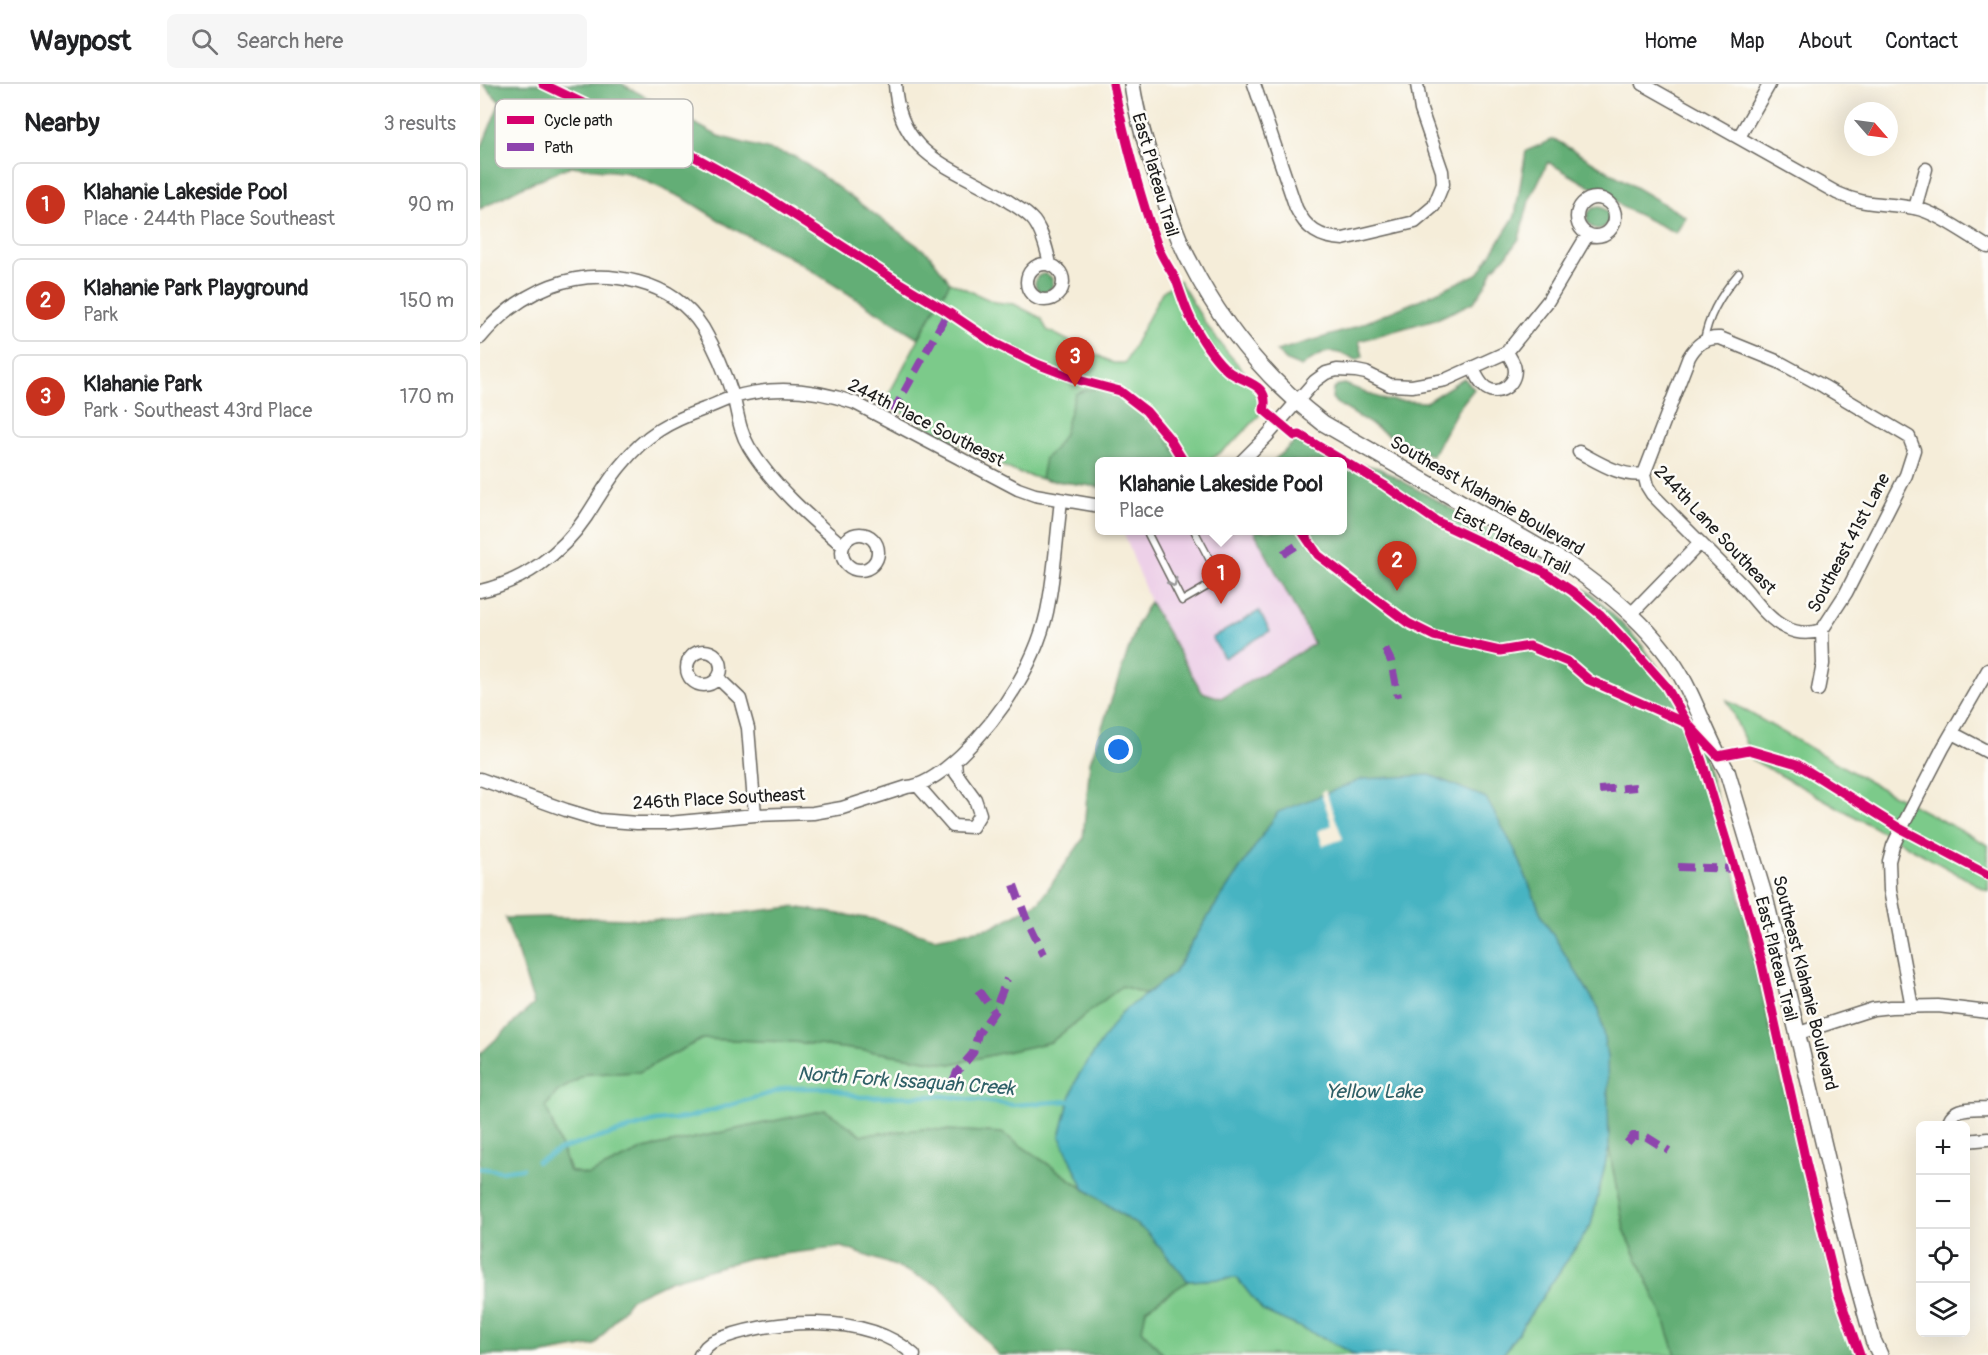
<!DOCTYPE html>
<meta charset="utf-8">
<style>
body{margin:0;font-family:Pangolin,sans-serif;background:#f6f6f6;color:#202124}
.controls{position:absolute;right:18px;bottom:18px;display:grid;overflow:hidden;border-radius:9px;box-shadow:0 6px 24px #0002}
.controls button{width:54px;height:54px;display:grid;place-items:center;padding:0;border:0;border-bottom:2px solid #e0e0e0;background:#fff;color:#202124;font:30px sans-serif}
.compass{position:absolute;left:1364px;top:18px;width:54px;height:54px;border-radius:50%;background:#fff;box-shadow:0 6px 24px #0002;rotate:118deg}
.you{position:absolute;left:639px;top:666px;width:21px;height:21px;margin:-15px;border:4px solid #fff;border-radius:50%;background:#1a73e8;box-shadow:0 0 0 9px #1a73e833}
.badge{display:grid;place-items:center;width:39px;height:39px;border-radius:50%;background:#c8321e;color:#fff;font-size:20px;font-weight:700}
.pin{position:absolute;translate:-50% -50px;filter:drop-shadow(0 2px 3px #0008)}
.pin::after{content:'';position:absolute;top:32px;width:21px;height:18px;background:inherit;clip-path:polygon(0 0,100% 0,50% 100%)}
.popup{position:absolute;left:615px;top:373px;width:252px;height:78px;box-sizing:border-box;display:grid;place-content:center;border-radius:9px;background:#fff;filter:drop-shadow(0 2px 4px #0005);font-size:20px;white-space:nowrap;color:#757577}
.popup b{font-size:22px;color:#202124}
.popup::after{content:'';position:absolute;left:50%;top:100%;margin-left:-12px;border:12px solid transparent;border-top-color:#fff}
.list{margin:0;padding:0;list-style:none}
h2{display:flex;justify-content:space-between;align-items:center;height:78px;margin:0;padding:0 24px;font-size:26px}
h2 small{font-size:20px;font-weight:400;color:#757577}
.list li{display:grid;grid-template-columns:39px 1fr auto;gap:18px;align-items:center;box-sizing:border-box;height:84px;margin:0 12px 12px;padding:0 12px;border:2px solid #e0e0e0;border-radius:9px}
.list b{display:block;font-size:22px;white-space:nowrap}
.list p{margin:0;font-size:20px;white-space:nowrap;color:#757577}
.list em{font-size:20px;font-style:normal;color:#757577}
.icon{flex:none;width:33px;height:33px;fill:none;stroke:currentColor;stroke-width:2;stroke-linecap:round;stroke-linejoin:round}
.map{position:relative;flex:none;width:1508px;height:1271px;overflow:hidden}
header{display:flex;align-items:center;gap:36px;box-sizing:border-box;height:84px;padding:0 30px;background:#fff;border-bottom:2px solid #e0e0e0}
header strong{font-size:28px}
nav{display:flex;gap:33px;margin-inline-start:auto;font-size:21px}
.search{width:420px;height:54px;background:#f6f6f6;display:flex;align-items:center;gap:15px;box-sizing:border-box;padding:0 21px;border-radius:9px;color:#757577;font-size:22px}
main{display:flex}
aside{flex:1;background:#fff}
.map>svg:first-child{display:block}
</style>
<header>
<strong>Waypost</strong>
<div class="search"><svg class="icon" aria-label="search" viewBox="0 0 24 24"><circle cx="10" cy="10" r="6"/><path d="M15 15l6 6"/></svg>Search here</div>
<nav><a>Home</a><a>Map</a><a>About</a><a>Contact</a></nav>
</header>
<main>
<aside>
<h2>Nearby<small>3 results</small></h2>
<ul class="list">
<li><span class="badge">1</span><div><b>Klahanie Lakeside Pool</b><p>Place · 244th Place Southeast</p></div><em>90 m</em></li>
<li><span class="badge">2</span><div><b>Klahanie Park Playground</b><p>Park</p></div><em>150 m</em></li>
<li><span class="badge">3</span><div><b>Klahanie Park</b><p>Park · Southeast 43rd Place</p></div><em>170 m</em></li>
</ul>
</aside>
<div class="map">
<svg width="1508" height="1271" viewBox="0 0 1508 1271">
<rect width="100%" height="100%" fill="#fdfcf7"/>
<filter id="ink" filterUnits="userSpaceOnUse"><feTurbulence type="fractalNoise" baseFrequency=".0167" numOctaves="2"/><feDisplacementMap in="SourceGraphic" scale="12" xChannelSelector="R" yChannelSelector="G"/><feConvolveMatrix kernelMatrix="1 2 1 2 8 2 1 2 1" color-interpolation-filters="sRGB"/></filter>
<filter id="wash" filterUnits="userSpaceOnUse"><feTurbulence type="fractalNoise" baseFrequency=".008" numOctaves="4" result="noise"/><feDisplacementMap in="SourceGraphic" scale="24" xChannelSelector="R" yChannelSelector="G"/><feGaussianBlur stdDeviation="1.35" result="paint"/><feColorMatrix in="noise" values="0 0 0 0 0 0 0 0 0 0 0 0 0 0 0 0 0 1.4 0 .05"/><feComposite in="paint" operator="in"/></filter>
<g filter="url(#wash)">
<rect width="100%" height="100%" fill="#f5edd9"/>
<path fill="#edd0e8" d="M643,447h131l60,113 -93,54 -19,-6 -52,-90z"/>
<path fill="#7bca8a" stroke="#4c7353" stroke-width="1.5" d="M3,0h100l362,207 5,-9 44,20 20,2 27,14 6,12 66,33h12l37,-71 17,-12 26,43 22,29 20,23 10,7 7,20 -6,15 -21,22 -28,22 -109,1 -1,25 -58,-8 -25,-7 -31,-14 -101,-55 47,-87 -431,-214z
M1247,616l148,85 113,60v46l-235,-131z
M642,902l24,8 -25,19 -61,124 24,51 -82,-55 -77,-4 -63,6 -37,-25 -181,39 -56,26 -18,-4 -24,-65 11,-14 30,-18 52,-2 63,-33 92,3 81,10 76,12 100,-22z
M1129,1064l15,81 40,89 12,37h-173l88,-130z
M757,1194l26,33 57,25 35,19h-191l-22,-25 4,-21 42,-28z"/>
<path fill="#64ae76" stroke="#406549" stroke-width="1.5" d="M3,0h139l96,52 78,21 133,97 21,28 -32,56 -123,-78 -63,-32 -47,-29 -57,-26 -57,-7 -51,22 -40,21v-58l20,-49z
M1074,55l132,78 -10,16 -54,-26 -15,-15 -18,-6 -41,-24 -19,39 -10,38 -11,15 -15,15 -7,15 -12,18 -35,16 -80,23 4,15 -6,4c-26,-13 -34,-10 -56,7l-14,-6 -11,-10 69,-20 67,-28 67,-30 36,-57 11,-65z
M1107 134a11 11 0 1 1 22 0a11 11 0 1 1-22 0Z
M555 199a9 9 0 1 1 18 0a9 9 0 1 1-18 0Z
M984,294l10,11 -16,20 -26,47 -45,-22 -51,-31 -4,-5 1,-8 6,-5 6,-1 40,16 41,2z
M622,304c41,17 57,36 79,73l-81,1 -1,25 -58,-8 4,-21 8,-7 10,-15 12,-42 10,-4z
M820,353l36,22 43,9 173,97 41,30 45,45 41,57 14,26 26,82 65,285 40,162 32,103h-180l-12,-37 -40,-89 -15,-81 -2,-91 -8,-48 -56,-90 -27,-67 -238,-40 -69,103 -35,58 -28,21 -24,-8 -71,56 -100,22 -76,-12 -81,-10 -92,-3 -63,33 -52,2 -30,18 -11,14 23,65 19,4 56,-26 181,-39 37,25 63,-6 77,4 145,99 41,49 -42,28 -4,21 22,25h-166l-58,-69 -42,-19 -56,-20 -92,11 -81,23 -38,18 -36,46 -58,10h-57v-301l54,-50 -16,-50 -13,-36 43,-1 128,3 117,-13 80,12 61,19 59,-11 46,-25 44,-63 7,-77 48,-140 12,-20 52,90 19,6 93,-54 -60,-113 88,-1v-68l-69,-1z"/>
<path fill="#46b4c2" stroke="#31686f" stroke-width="1.5" d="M779,527l11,20 -46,27 -12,-20z
M950,691l56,23 30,54 27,67 56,90 8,48 2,91 -18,77 -88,130h-148l-35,-19 -57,-25 -26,-33 -49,3 -41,-49 -63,-44 -24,-51 9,-36 9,-25 43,-63 53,-40 35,-58 69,-103 85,-33z"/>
<path fill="#f5edd9" d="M845,706l18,49 -20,7 -5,-15 14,-6 -11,-33z"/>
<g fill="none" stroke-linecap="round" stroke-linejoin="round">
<path stroke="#46b4c2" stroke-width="4.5" d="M57,1078l24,-13 95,-28 30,-3 102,-30h41l31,9 83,-1 70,9 56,-4
M0,1084l21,3 22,-3"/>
</g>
</g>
<g filter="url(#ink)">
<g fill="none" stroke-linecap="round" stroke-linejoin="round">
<g stroke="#68655e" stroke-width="9">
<path id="service" d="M1224,257c4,-26 18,-48 35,-68
M666,446l36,71 38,-22 -26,-49"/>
</g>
<g stroke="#68655e" stroke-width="15">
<path id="minor" d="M415,0c4,74 58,82 110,115 10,7 22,13 29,22 9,12 13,29 16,43
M774,0l42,124c10,21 24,30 47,31l72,-17 19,-16 9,-22 -1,-13 -21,-61 -4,-26
M1163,0l194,109c30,14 48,9 77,15 21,3 55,28 74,39
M1259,53l30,-52
M1097 133a19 19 0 1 1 38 0a19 19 0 1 1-38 0Z
M1435,124l11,-39
M547 198a18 18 0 1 1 36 0a18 18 0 1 1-36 0Z
M0,254c39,-47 96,-73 158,-56 27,7 49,21 65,46 12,20 24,49 31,71 4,17 6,33 15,48 24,39 59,69 94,99
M993,284c3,7 6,15 13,20 15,10 33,-7 28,-23 -2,-5 -5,-9 -7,-13
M1099,368c19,10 43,26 65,22l3,12 5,8c29,30 59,59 88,89 14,15 27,36 46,45 12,6 24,6 36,2
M761,378l25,-25 49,-56 11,-8 11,-3 19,1 10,2 24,12 22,1 33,-6 62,-28 41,-51 40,-67
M1164,390l45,-117c7,-12 16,-20 31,-19l59,24 44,24 86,51 5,13 -8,25 -60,118 -24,37 1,34 -5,26
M362 468a18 18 0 1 1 36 0a18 18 0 1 1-36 0Z
M0,507c44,-10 81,-37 106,-74 12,-18 22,-37 36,-53 24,-30 47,-42 82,-55 10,-4 20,-9 30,-12 41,-12 81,-8 121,6l163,86 17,6 65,11
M1151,530l69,-71
M207 584a17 17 0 1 1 34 0a17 17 0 1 1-34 0Z
M238,594l22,21 8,29 7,87
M1472,649l36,19
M0,695l86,31 33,10 38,3h31l87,-8 58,-2 29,-5 65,-21c19,-1 40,-19 54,-32 41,-39 79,-97 88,-154 6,-33 8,-67 12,-101
M438,702l35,40 19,1 8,-13 -5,-15 -19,-26 -1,-12
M1432,923l-22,-117 -1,-29 4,-15 8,-17 42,-81 45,-78
M1319,949l74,-24 18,-2 47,-1 50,6
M1468,1042c3,-21 24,-17 40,-18
M1486,1057l22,-2
M220,1271l6,-8 6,-5c56,-24 154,-31 202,13"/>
</g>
<g stroke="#68655e" stroke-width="18">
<path id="tertiary" d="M652,0c5,34 15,65 26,97 10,27 18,56 32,81 32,63 77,118 133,161l242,139c47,33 93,70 120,121 15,29 25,60 42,88l39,130 87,367 20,72 7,15"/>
</g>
<use href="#service" stroke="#fff" stroke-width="6"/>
<use href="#minor" stroke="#fff" stroke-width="12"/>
<use href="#tertiary" stroke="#fff" stroke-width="15"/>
<path stroke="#8e44ad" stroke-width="8" stroke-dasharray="15 8" stroke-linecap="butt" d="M413,328l55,-100
M803,470l24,-15
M905,565l6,12 7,36
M1119,706l37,-3
M1198,783l57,2
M534,801l12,33 18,37
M498,906l16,22
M473,997l4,-9 16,-19 5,-19 16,-22 13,-33
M1147,1059l6,-7h12l24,15"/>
<g stroke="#fdfcf7" stroke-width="13">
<path id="cycleway" d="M63,0l143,68 74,41 135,87 53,32 46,31 43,21 45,17 38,10 26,20 23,27 15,24
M633,0c12,54 25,108 44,160 4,13 13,24 19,36 6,16 10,32 19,47 9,16 19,32 33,44 15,12 43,12 36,39l31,26 5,-1 84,50 52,36 108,51 28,19 29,24 33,35 32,36 22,38 14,37 42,138 18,65 44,198 32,131 22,62
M821,446l17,25 90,68 26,13 66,15 29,-5 39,16 21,18 99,44 30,32 31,-6 48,14 104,65 87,46"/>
</g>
<use href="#cycleway" stroke="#d6006c" stroke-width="9"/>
</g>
<defs><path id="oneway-chevron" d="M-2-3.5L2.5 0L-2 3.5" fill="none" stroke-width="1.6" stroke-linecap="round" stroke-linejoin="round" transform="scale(1.5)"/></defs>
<use stroke="#999" href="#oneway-chevron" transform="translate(693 499) rotate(63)"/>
</g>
<g text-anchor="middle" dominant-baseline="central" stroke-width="5" stroke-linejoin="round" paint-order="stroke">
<g font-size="18" fill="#1c1c1c" stroke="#fdfcf7">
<text transform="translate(675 91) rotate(74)">East Plateau Trail</text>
<text transform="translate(446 339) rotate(27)">244th Place Southeast</text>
<text transform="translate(1007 412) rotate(30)">Southeast Klahanie Boulevard</text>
<text transform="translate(1235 446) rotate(47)">244th Lane Southeast</text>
<text transform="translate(1032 457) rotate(27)">East Plateau Trail</text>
<text transform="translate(1369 459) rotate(-62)">Southeast 41st Lane</text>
<text transform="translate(239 715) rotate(-3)">246th Place Southeast</text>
<text transform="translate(1296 875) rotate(76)">East Plateau Trail</text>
<text transform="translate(1325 899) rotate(76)">Southeast Klahanie Boulevard</text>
</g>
<g font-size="20" font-style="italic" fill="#2f6067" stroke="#fdfcf7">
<text transform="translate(426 997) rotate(4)">North Fork Issaquah Creek</text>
<text x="894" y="1007">Yellow Lake</text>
</g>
</g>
<rect x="15" y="15" width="198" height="69" rx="9" fill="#fdfcf7" stroke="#bab9b5" stroke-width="1.5"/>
<rect x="27" y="32" width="27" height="8" fill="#d6006c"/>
<rect x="27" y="59" width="27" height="8" fill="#8e44ad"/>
<g font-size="16" fill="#1c1c1c">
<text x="64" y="42">Cycle path</text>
<text x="64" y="69">Path</text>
</g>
</svg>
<div class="controls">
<button>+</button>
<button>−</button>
<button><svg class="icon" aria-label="locate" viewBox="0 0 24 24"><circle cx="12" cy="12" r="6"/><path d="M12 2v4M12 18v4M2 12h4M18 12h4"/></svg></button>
<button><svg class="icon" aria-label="layers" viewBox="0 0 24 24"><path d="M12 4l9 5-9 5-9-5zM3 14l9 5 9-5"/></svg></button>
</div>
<svg class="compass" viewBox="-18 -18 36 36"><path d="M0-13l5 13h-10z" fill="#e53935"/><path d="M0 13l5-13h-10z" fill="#757577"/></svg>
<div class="you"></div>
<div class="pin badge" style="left:741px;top:520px">1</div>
<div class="popup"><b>Klahanie Lakeside Pool</b>Place</div>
<div class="pin badge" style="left:917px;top:507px">2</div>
<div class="pin badge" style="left:595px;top:303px">3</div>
</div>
</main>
